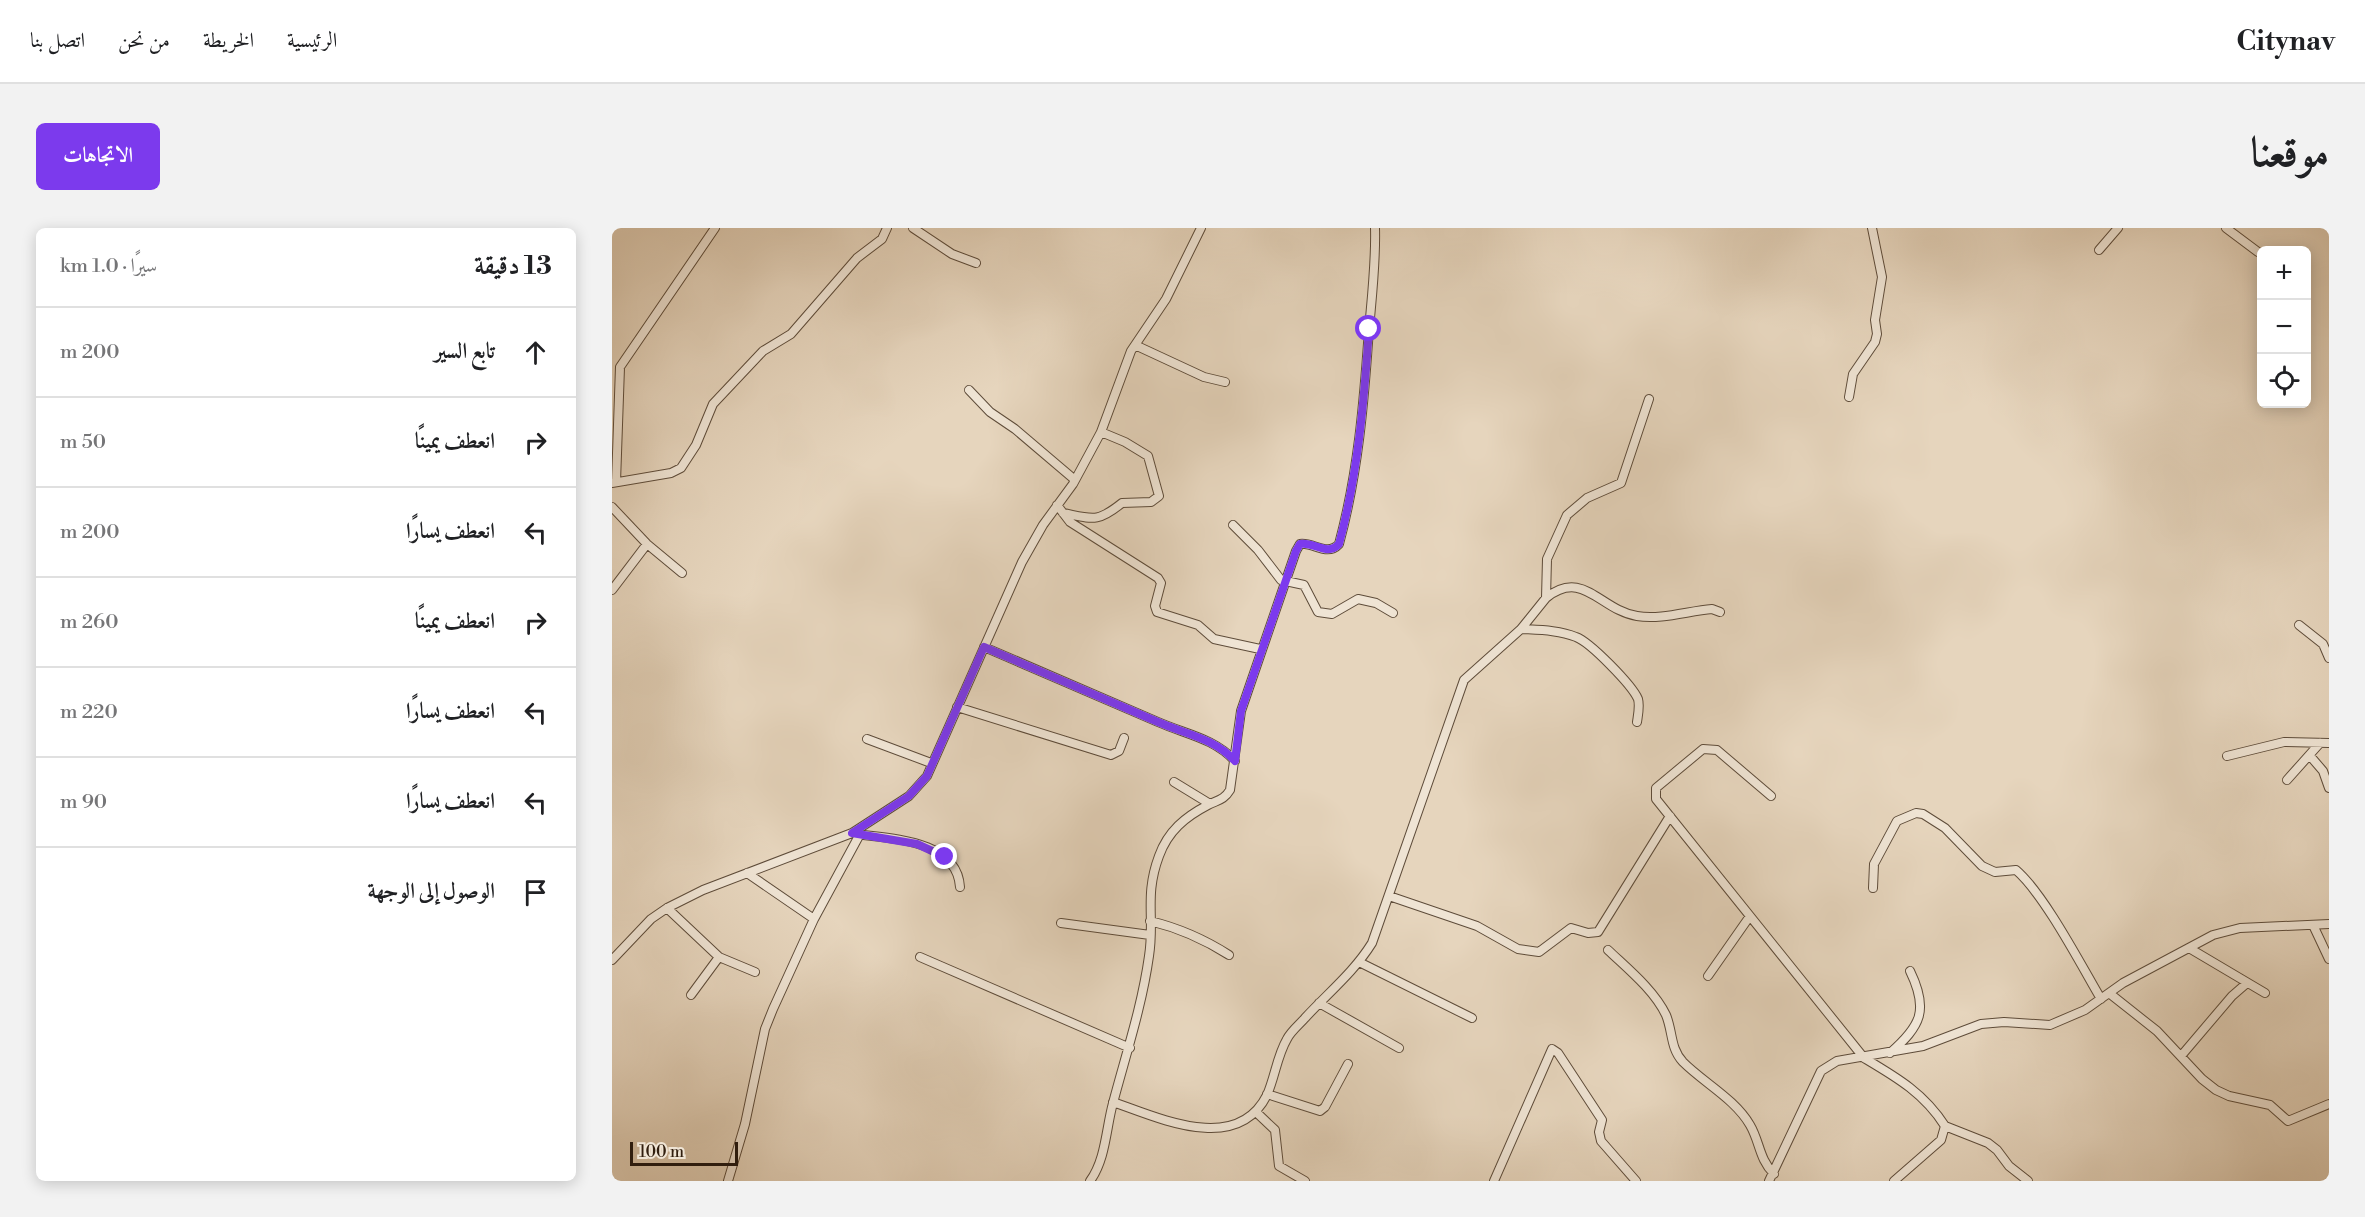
<!DOCTYPE html>
<html lang="ar">
<meta charset="utf-8">
<style>
body{margin:0;font-family:"Libre Bodoni",Amiri,serif;background:#f2f2f2;color:#202124;direction:rtl}
.controls{position:absolute;right:18px;top:18px;display:grid;overflow:hidden;border-radius:9px;box-shadow:0 3px 15px #0003}
.controls button{width:54px;height:54px;display:grid;place-items:center;padding:0;border:0;border-bottom:2px solid #e0e0e0;background:#fff;color:#202124;font:30px sans-serif}
.scale{position:absolute;left:18px;bottom:15px;width:108px;box-sizing:border-box;padding-left:6px;border:3px solid #311e0e;border-top:0;font-size:16px;line-height:21px;white-space:nowrap;color:#311e0e;-webkit-text-stroke:4px #efe4d4;paint-order:stroke}
.stop{position:absolute;width:18px;height:18px;margin:-14px;border:4px solid #7c3aed;border-radius:50%;background:#fff}
.stop.end{background:#7c3aed;border-color:#fff;box-shadow:0 2px 6px #0008}
.list{margin:0;padding:0;list-style:none}
h2{display:flex;justify-content:space-between;align-items:center;height:78px;margin:0;padding:0 24px;font-size:26px}
h2 small{font-size:20px;font-weight:400;color:#757577}
.list li{display:grid;grid-template-columns:39px 1fr auto;gap:18px;align-items:center;box-sizing:border-box;height:90px;padding:0 24px;border-top:2px solid #e0e0e0}
.list b{display:block;font-size:22px;white-space:nowrap}
.list em{font-size:20px;font-style:normal;color:#757577}
.icon{flex:none;width:33px;height:33px;fill:none;stroke:currentColor;stroke-width:2;stroke-linecap:round;stroke-linejoin:round}
.map{position:relative;flex:none;width:1717px;height:953px;overflow:hidden;direction:ltr;border-radius:9px}
header{display:flex;align-items:center;gap:36px;box-sizing:border-box;height:84px;padding:0 30px;background:#fff;border-bottom:2px solid #e0e0e0}
header strong{font-size:28px}
nav{display:flex;gap:33px;margin-inline-start:auto;font-size:21px}
.intro{display:flex;align-items:center;justify-content:space-between;box-sizing:border-box;height:144px;padding:0 36px}
h1{margin:0;font-size:42px}
.button{padding:15px 27px;border-radius:9px;background:#7c3aed;color:#fff;font-size:21px;font-weight:700}
main{display:flex;gap:36px;padding:0 36px}
aside{flex:1;background:#fff;border-radius:9px;box-shadow:0 3px 15px #0003}
.map>svg:first-child{display:block}
</style>
<header>
<strong>Citynav</strong>
<nav><a>الرئيسية</a><a>الخريطة</a><a>من نحن</a><a>اتصل بنا</a></nav>
</header>
<div class="intro"><h1>موقعنا</h1><a class="button">الاتجاهات</a></div>
<main>
<div class="map">
<svg width="1717" height="953" viewBox="0 0 1717 953">
<rect width="100%" height="100%" fill="#e6d5bd"/>
<filter id="stains"><feTurbulence type="fractalNoise" baseFrequency=".00333" numOctaves="4"/><feColorMatrix values="0 0 0 0 .2 0 0 0 0 .09 0 0 0 0 .02 0 0 0 .5 -.17"/></filter>
<radialGradient id="worn" r=".72"><stop offset=".6" stop-color="#630" stop-opacity="0"/><stop offset="1" stop-color="#630" stop-opacity=".3"/></radialGradient>
<g fill="none" stroke-linecap="round" stroke-linejoin="round">
<g stroke="#5e4c3a" stroke-width="10">
<path id="minor" d="M301,0l39,26 24,9
M1614,0l32,24
M1487,22l19,-22
M523,117l69,32 21,5
M357,162l21,22 25,17 60,51
M1237,169l4,-23 22,-32 2,-8 -2,-14 7,-43 -10,-49
M4,254l4,-115 95,-139
M0,255l59,-10 10,-5 15,-23 17,-41 50,-53 28,-17 66,-76 25,-19 5,-11
M445,277l13,17 88,56 3,5 -6,23 2,6 41,13 16,14 46,10
M0,279l35,37 35,29
M451,285c30,6 34,10 59,-10l29,-1 8,-6 -11,-40 -23,-14 -24,-10
M621,297l25,25 23,30 23,5 14,27 14,2 26,-15 18,4 17,10
M0,362l35,-46
M934,370c37,-30 54,12 91,18 24,4 51,-5 75,-7l8,3
M1687,397l24,19 6,14
M909,401c18,1 38,1 55,8 14,5 56,48 62,62 2,7 0,16 -1,23
M372,419c58,25 116,50 174,75 27,12 56,16 77,39
M345,479l154,48 8,-4 5,-13
M255,511l64,24
M1615,528l57,-14 45,1
M1699,529l12,14 6,17
M1675,552l33,-37
M562,554l36,22
M1159,568l-54,-46 -14,-1 -47,39v11l208,259c32,19 60,35 81,68l-4,14 -47,41
M244,606c36,5 101,6 104,53
M135,645l67,46
M1261,660l1,-24 23,-43 19,-8 7,1 22,14 37,38 13,6 21,-2c28,24 65,95 85,129
M777,668l88,30 41,23 21,3 32,-24 17,5 10,-1 72,-116
M55,680l52,49 36,15
M538,693c29,7 54,18 79,34
M449,695l89,12
M1701,697l16,34
M1577,720l76,45
M996,722c20,19 46,40 58,65 7,17 4,33 17,47 21,21 52,37 67,63 10,17 9,34 24,49
M308,729l210,91
M0,732l39,-41 16,-11 36,-18 149,-57 57,-37 18,-20 95,-214 21,-37 30,-41 28,-52 30,-81 35,-52 35,-71
M747,734l113,56
M1096,748l42,-60
M1497,765l48,38 45,48 14,11 13,6 41,9 18,16 41,-17
M79,767l28,-38
M707,775l80,45
M1278,825c31,-27 39,-43 20,-82
M1569,828l51,-60 15,-13
M655,866l53,17 5,-4 23,-43
M501,874c46,16 124,53 154,-7 8,-18 10,-39 20,-56 4,-8 12,-14 18,-21 23,-25 49,-46 67,-75l92,-263 57,-51 25,-31 1,-39 20,-44 20,-17 34,-15 28,-84
M644,884l19,18 4,36 26,15
M1333,898l43,17 9,7 12,16 19,15
M116,953l17,-57 20,-95 8,-20 41,-90 46,-85
M478,953c16,-22 16,-53 23,-78 13,-49 29,-97 36,-147 6,-38 -5,-60 10,-100 9,-25 26,-39 49,-51 10,-5 16,-5 22,-15l11,-79 55,-160 4,-7c14,-2 27,13 39,0 19,-70 25,-142 30,-215 3,-34 7,-67 6,-101
M882,953l58,-132 6,4 44,67 -3,12 2,9 35,40
M1157,953l52,-110 16,-10 86,-15 58,-22 23,-2 46,3 35,-15 38,-27 90,-48 27,-7 89,-4"/>
</g>
<use href="#minor" stroke="#efe4d4" stroke-width="8"/>
</g>
<g fill="none" stroke-linecap="round" stroke-linejoin="round">
<path stroke="#7c3aed" stroke-width="8" d="M333,629l-28,-13 -65,-11 57,-37 18,-20 57,-129c58,25 116,50 174,75 27,12 56,16 77,39l6,-50 55,-160 4,-7c14,-3 27,13 39,0 19,-70 25,-143 30,-215"/>
</g>
<rect width="100%" height="100%" filter="url(#stains)"/>
<rect width="100%" height="100%" fill="url(#worn)"/>
</svg>
<div class="controls">
<button>+</button>
<button>−</button>
<button><svg class="icon" aria-label="locate" viewBox="0 0 24 24"><circle cx="12" cy="12" r="6"/><path d="M12 2v4M12 18v4M2 12h4M18 12h4"/></svg></button>
</div>
<div class="scale">100 m</div>
<div class="stop" style="left:757px;top:101px"></div>
<div class="stop end" style="left:333px;top:629px"></div>
</div>
<aside>
<h2>13 دقيقة<small>سيرًا · 1.0 km</small></h2>
<ul class="list">
<li><svg class="icon" aria-label="ahead" viewBox="0 0 24 24"><path d="M12 20V5M6 11l6-6 6 6"/></svg><div><b>تابع السير</b></div><em>200 m</em></li>
<li><svg class="icon" aria-label="right" viewBox="0 0 24 24"><path d="M7 20v-9h11M14 6l5 5-5 5"/></svg><div><b>انعطف يمينًا</b></div><em>50 m</em></li>
<li><svg class="icon" aria-label="left" viewBox="0 0 24 24"><path d="M17 20v-9H6M10 6l-5 5 5 5"/></svg><div><b>انعطف يسارًا</b></div><em>200 m</em></li>
<li><svg class="icon" aria-label="right" viewBox="0 0 24 24"><path d="M7 20v-9h11M14 6l5 5-5 5"/></svg><div><b>انعطف يمينًا</b></div><em>260 m</em></li>
<li><svg class="icon" aria-label="left" viewBox="0 0 24 24"><path d="M17 20v-9H6M10 6l-5 5 5 5"/></svg><div><b>انعطف يسارًا</b></div><em>220 m</em></li>
<li><svg class="icon" aria-label="left" viewBox="0 0 24 24"><path d="M17 20v-9H6M10 6l-5 5 5 5"/></svg><div><b>انعطف يسارًا</b></div><em>90 m</em></li>
<li><svg class="icon" aria-label="arrive" viewBox="0 0 24 24"><path d="M6 21V4h12l-3 4 3 4H6"/></svg><div><b>الوصول إلى الوجهة</b></div></li>
</ul>
</aside>
</main>
